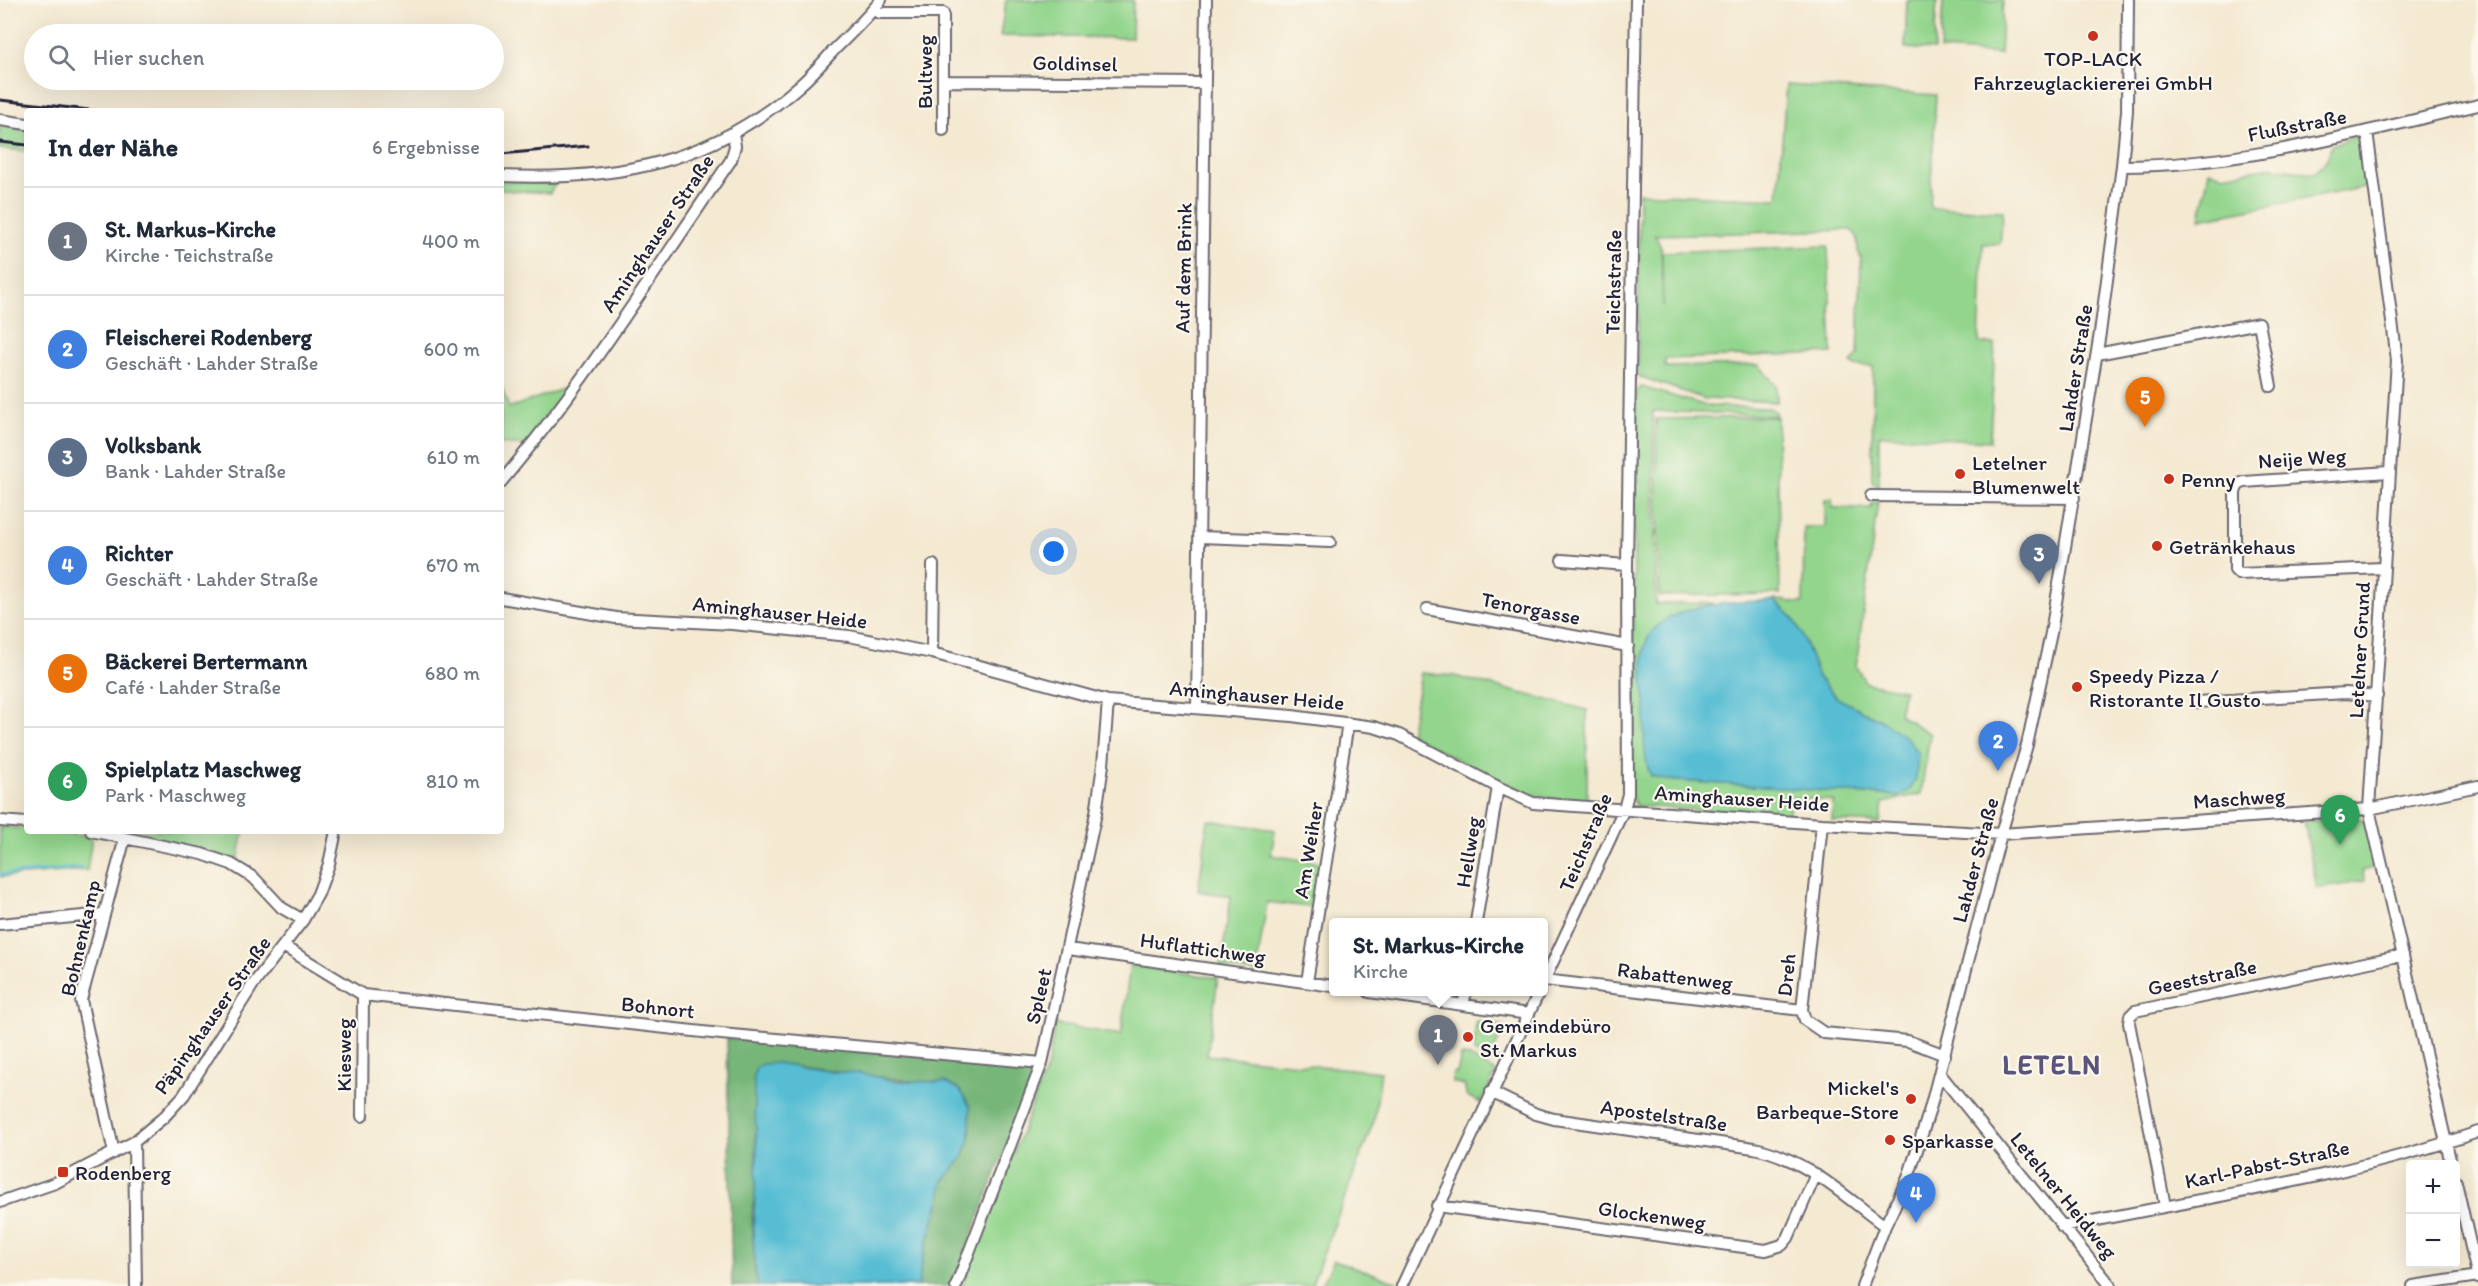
<!DOCTYPE html>
<html lang="de">
<meta charset="utf-8">
<style>
body{margin:0;font-family:Itim,sans-serif;background:#f6f6f7;color:#1f2937}
.controls{position:absolute;right:18px;bottom:18px;display:grid;overflow:hidden;border-radius:6px;box-shadow:0 6px 24px #0002}
.controls button{width:54px;height:54px;display:grid;place-items:center;padding:0;border:0;border-bottom:2px solid #e0e1e3;background:#fff;color:#1f2937;font:30px sans-serif}
.you{position:absolute;left:1054px;top:552px;width:21px;height:21px;margin:-15px;border:4px solid #fff;border-radius:50%;background:#1a73e8;box-shadow:0 0 0 9px #1a73e833}
.badge{display:grid;place-items:center;width:39px;height:39px;border-radius:50%;background:#0f766e;color:#fff;font-size:20px;font-weight:700}
.pin{position:absolute;translate:-50% -50px;filter:drop-shadow(0 2px 3px #0008)}
.pin::after{content:'';position:absolute;top:32px;width:21px;height:18px;background:inherit;clip-path:polygon(0 0,100% 0,50% 100%)}
.popup{position:absolute;left:1329px;top:918px;width:219px;height:78px;box-sizing:border-box;display:grid;place-content:center;border-radius:6px;background:#fff;filter:drop-shadow(0 2px 4px #0005);font-size:20px;white-space:nowrap;color:#747a83}
.popup b{font-size:22px;color:#1f2937}
.popup::after{content:'';position:absolute;left:50%;top:100%;margin-left:-12px;border:12px solid transparent;border-top-color:#fff}
.list{margin:0;padding:0;list-style:none}
h2{display:flex;justify-content:space-between;align-items:center;height:78px;margin:0;padding:0 24px;font-size:26px}
h2 small{font-size:20px;font-weight:400;color:#747a83}
.list li{display:grid;grid-template-columns:39px 1fr auto;gap:18px;align-items:center;box-sizing:border-box;height:108px;padding:0 24px;border-top:2px solid #e0e1e3}
.list b{display:block;font-size:22px;white-space:nowrap}
.list p{margin:0;font-size:20px;white-space:nowrap;color:#747a83}
.list em{font-size:20px;font-style:normal;color:#747a83}
.icon{flex:none;width:33px;height:33px;fill:none;stroke:currentColor;stroke-width:2;stroke-linecap:round;stroke-linejoin:round}
.map{position:relative;flex:none;width:2478px;height:1286px;overflow:hidden}
.search{position:absolute;background:#fff;box-shadow:0 6px 24px #0002;left:24px;top:24px;width:480px;height:66px;display:flex;align-items:center;gap:15px;box-sizing:border-box;padding:0 21px;border-radius:33px;color:#747a83;font-size:22px}
.panel{position:absolute;background:#fff;box-shadow:0 6px 24px #0002;left:24px;top:108px;width:480px;height:726px;border-radius:6px}
.map>svg:first-child{display:block}
</style>
<div class="map">
<svg width="2478" height="1286" viewBox="0 0 2478 1286">
<rect width="100%" height="100%" fill="#fbf7ec"/>
<filter id="ink" filterUnits="userSpaceOnUse"><feTurbulence type="fractalNoise" baseFrequency=".0167" numOctaves="2"/><feDisplacementMap in="SourceGraphic" scale="12" xChannelSelector="R" yChannelSelector="G"/><feConvolveMatrix kernelMatrix="1 2 1 2 8 2 1 2 1" color-interpolation-filters="sRGB"/></filter>
<filter id="wash" filterUnits="userSpaceOnUse"><feTurbulence type="fractalNoise" baseFrequency=".008" numOctaves="4" result="noise"/><feDisplacementMap in="SourceGraphic" scale="24" xChannelSelector="R" yChannelSelector="G"/><feGaussianBlur stdDeviation="1.35" result="paint"/><feColorMatrix in="noise" values="0 0 0 0 0 0 0 0 0 0 0 0 0 0 0 0 0 1.4 0 .05"/><feComposite in="paint" operator="in"/></filter>
<g filter="url(#wash)">
<rect width="100%" height="100%" fill="#f4e9d1"/>
<path fill="#93d58d" stroke="#5a7c64" stroke-width="1.5" d="M1006,0h127l-1,38 -132,-2z
M1907,0h30l-3,50 -29,-2z
M1943,0h60l-3,54 -60,-4z
M1786,85l150,10 -6,113 73,3 -3,33h-17l-4,99 16,1 -5,97 -111,-6v54l-7,-8 1,-115h-18l-4,-3 7,-8 3,-98 -3,-6 -1,-15 -6,-6 -196,5 6,12 2,60 -1,-55 166,-6 4,107 -167,6v8l94,-2 17,21 1,16 -72,-3 -67,-23 1,-183 139,6z
M0,126l27,3v22l-27,-2z
M2359,135l7,52 -166,32 9,-49 13,5 50,-8 41,6c11,-8 16,-14 18,-28z
M501,181l54,3 -5,9 -49,-3z
M501,385l8,23 59,-21 -41,59 -26,-2z
M1641,387l66,19 63,2 5,4 1,4 -123,-5 3,193 58,-1 -39,13 -27,154 4,6 14,4 232,16 12,-6 -26,-68 -47,-24 -19,-21 -16,-43 -10,-17 -18,-17c12,-1 21,5 29,3l1,-76h21v-28h7l1,9h38l1,-5 6,-2 -22,166 10,16 38,7 -5,24 31,20 -9,60 -38,9 -3,20 -48,-2 1,-20 -43,-4 -1,19 -152,-10 -6,-9 5,-394 1,-12z
M1777,417l3,177 -121,2 -3,-177z
M1421,673l33,3 133,34v94l-62,-10 -115,-59z
M2357,817l9,6 12,44 -16,4 3,10 -48,8 -13,-68z
M1208,820l67,10 -4,25 51,8 -7,45 -48,-6 -11,71 -36,-6 11,-71 -33,-5z
M0,826l92,11 -5,33 -87,7z
M111,831h133l-6,29z
M1130,965l88,13 -11,77 174,17 -7,49 -63,165h-349l86,-222 7,-40 66,11z
M1476,1021l29,5 -12,26 6,3 -4,8 -21,-11z
M1437,1034l16,2 -2,15 -16,-2z
M1461,1056l9,1 26,15 -15,31 -14,-7 -3,-11 -12,-3 1,-9h4z
M1334,1260l63,22 -2,4h-74z"/>
<path fill="#76b678" stroke="#4c6c5a" stroke-width="1.5" d="M727,1038l303,28 4,9 -82,211h-34l5,-30 17,-55 2,-19 9,-12 -35,-88 -140,-19 -20,64v59l-4,30 3,54 3,16h-26z"/>
<path fill="#56bdd3" stroke="#3c7087" stroke-width="1.5" d="M1774,600l18,17 10,17 16,43 19,21 47,24 23,16 11,16 -2,24 -6,12 -12,6 -232,-16 -15,-4c-10,-21 -6,-50 -6,-73 -1,-15 -4,-41 -1,-55 12,-48 93,-45 130,-48z
M777,1063l55,9 28,1 35,8 50,1 14,7 11,17v33l-7,18 -21,25 -2,19 -17,55 -5,30h-160c-9,-44 -2,-89 -1,-133 0,-26 -4,-52 -3,-78l2,-7 8,-4z"/>
<g fill="none" stroke-linecap="round" stroke-linejoin="round">
<path stroke="#56bdd3" stroke-width="3" d="M0,875l81,-7"/>
</g>
</g>
<g filter="url(#ink)">
<g fill="none" stroke-linecap="round" stroke-linejoin="round">
<g stroke="#6c6870" stroke-width="14">
<path id="minor" d="M873,10l7,3h63v117
M944,81l261,2
M0,120l27,4
M2367,131l30,229 -28,449 82,355
M2122,166c120,0 239,-34 356,-61
M501,176c114,5 210,-12 298,-90 13,-11 24,-24 35,-36 16,-16 33,-32 47,-50
M2097,354l162,-31 12,63
M501,482c85,-101 155,-213 230,-322l4,-14 -2,-13
M1871,496l203,2
M1200,537l130,5
M1562,560l65,5
M2383,568l-144,6 -4,-4v-78l3,-7 6,-3 145,-10
M501,598l115,20 116,6 117,12 83,17 176,48 184,15 82,11 25,8 99,52 35,16 289,21 179,10 368,-25 109,-23
M1427,609l201,37
M932,653l1,-88
M2197,702l149,-9 31,3
M1197,708l9,-708
M0,821l27,2
M1822,824l-20,186 3,10 19,13 84,8 37,14
M91,831l111,23 29,10 23,14 28,30 21,12
M1476,922l22,-135
M0,924l104,-10
M283,946l80,49 358,39 321,29
M1068,949l265,37
M1544,980l258,30
M1307,982l41,-259
M1543,983l81,-174 4,-15 -1,-229 9,-565
M1369,992l160,22
M1463,1005l3,-13
M1940,1074l171,212
M1491,1092l45,22 18,5 200,29c51,10 90,48 131,78
M362,1116l1,-121
M134,1142l2,144
M114,1153l-33,-153 44,-162
M2456,1182l22,96
M0,1202l55,-19 79,-41 30,-25 20,-22 68,-109 51,-66 15,-26 11,-30 7,-33
M1437,1206l329,44 16,-5 6,-7 28,-64
M2165,1206l-36,-183 1,-7 5,-5 268,-56
M2062,1227c139,-29 282,-49 416,-95
M956,1286l86,-223 54,-250 7,-48 5,-64
M1402,1286l137,-294
M1862,1286l23,-60 23,-48 22,-69 71,-275 26,-89 24,-112 49,-300 22,-167 5,-55 1,-111
M2413,1286l65,-10"/>
</g>
<use href="#minor" stroke="#fff" stroke-width="10"/>
<path stroke="#22223b" stroke-width="3" d="M0,100l98,11
M0,142l27,3
M501,154l87,-8"/>
</g>
</g>
<g fill="#c8321e" stroke="#fbf7ec" stroke-width="2">
<circle cx="2093" cy="36" r="6"/>
<circle cx="1960" cy="474" r="6"/>
<circle cx="2169" cy="479" r="6"/>
<circle cx="2157" cy="546" r="6"/>
<circle cx="2077" cy="687" r="6"/>
<circle cx="1468" cy="1037" r="6"/>
<circle cx="1911" cy="1099" r="6"/>
<circle cx="1890" cy="1140" r="6"/>
<rect x="57" y="1166" width="12" height="12" rx="3"/>
</g>
<g text-anchor="middle" dominant-baseline="central" stroke-width="4.5" stroke-linejoin="round" paint-order="stroke">
<g font-size="21" fill="#22223b" stroke="#fbf7ec" text-anchor="start">
<text x="2093" y="58" text-anchor="middle">TOP-LACK<tspan x="2093" dy="24">Fahrzeuglackiererei GmbH</tspan></text>
<text x="1972" y="462">Letelner<tspan x="1972" dy="24">Blumenwelt</tspan></text>
<text x="2181" y="479">Penny</text>
<text x="2169" y="546">Getränkehaus</text>
<text x="2089" y="675">Speedy Pizza /<tspan x="2089" dy="24">Ristorante Il Gusto</tspan></text>
<text x="1480" y="1025">Gemeindebüro<tspan x="1480" dy="24">St. Markus</tspan></text>
<text x="1899" y="1087" text-anchor="end">Mickel's<tspan x="1899" dy="24">Barbeque-Store</tspan></text>
<text x="1902" y="1140">Sparkasse</text>
<text x="75" y="1172">Rodenberg</text>
</g>
<g font-size="21" fill="#22223b" stroke="#fbf7ec">
<text transform="translate(1075 63) rotate(1)">Goldinsel</text>
<text transform="translate(924 72) rotate(-90)">Bultweg</text>
<text transform="translate(2297 125) rotate(-11)">Flußstraße</text>
<text transform="translate(657 233) rotate(-56)">Aminghauser Straße</text>
<text transform="translate(1183 268) rotate(-89)">Auf dem Brink</text>
<text transform="translate(1613 282) rotate(-89)">Teichstraße</text>
<text transform="translate(2075 368) rotate(-81)">Lahder Straße</text>
<text transform="translate(2302 458) rotate(-4)">Neije Weg</text>
<text transform="translate(1531 608) rotate(11)">Tenorgasse</text>
<text transform="translate(780 612) rotate(6)">Aminghauser Heide</text>
<text transform="translate(2359 650) rotate(-87)">Letelner Grund</text>
<text transform="translate(1257 695) rotate(5)">Aminghauser Heide</text>
<text transform="translate(1742 798) rotate(4)">Aminghauser Heide</text>
<text transform="translate(2239 798) rotate(-4)">Maschweg</text>
<text transform="translate(1585 842) rotate(-67)">Teichstraße</text>
<text transform="translate(1308 850) rotate(-81)">Am Weiher</text>
<text transform="translate(1468 852) rotate(-81)">Hellweg</text>
<text transform="translate(1975 860) rotate(-75)">Lahder Straße</text>
<text transform="translate(80 938) rotate(-77)">Bohnenkamp</text>
<text transform="translate(1203 948) rotate(8)">Huflattichweg</text>
<text transform="translate(1786 975) rotate(-84)">Dreh</text>
<text transform="translate(1675 976) rotate(7)">Rabattenweg</text>
<text transform="translate(2202 977) rotate(-12)">Geeststraße</text>
<text transform="translate(1038 996) rotate(-77)">Spleet</text>
<text transform="translate(658 1007) rotate(6)">Bohnort</text>
<text transform="translate(212 1015) rotate(-55)">Päpinghauser Straße</text>
<text transform="translate(343 1055) rotate(-90)">Kiesweg</text>
<text transform="translate(1664 1115) rotate(8)">Apostelstraße</text>
<text transform="translate(2267 1164) rotate(-12)">Karl-Pabst-Straße</text>
<text transform="translate(2064 1195) rotate(51)">Letelner Heidweg</text>
<text transform="translate(1652 1215) rotate(8)">Glockenweg</text>
</g>
<g font-size="27" font-weight="bold" letter-spacing="1.5" fill="#5c557b" stroke="#fbf7ec">
<text x="2052" y="1064">LETELN</text>
</g>
</g>
</svg>
<div class="controls">
<button>+</button>
<button>−</button>
</div>
<div class="you"></div>
<div class="pin badge" style="left:1438px;top:1065px;background:#6b7280">1</div>
<div class="popup"><b>St. Markus-Kirche</b>Kirche</div>
<div class="pin badge" style="left:1998px;top:771px;background:#3f7fe0">2</div>
<div class="pin badge" style="left:2039px;top:584px;background:#5c6f8a">3</div>
<div class="pin badge" style="left:1916px;top:1223px;background:#3f7fe0">4</div>
<div class="pin badge" style="left:2145px;top:427px;background:#e8710a">5</div>
<div class="pin badge" style="left:2340px;top:845px;background:#2e9e5b">6</div>
<div class="search"><svg class="icon" aria-label="search" viewBox="0 0 24 24"><circle cx="10" cy="10" r="6"/><path d="M15 15l6 6"/></svg>Hier suchen</div>
<section class="panel">
<h2>In der Nähe<small>6 Ergebnisse</small></h2>
<ul class="list">
<li><span class="badge" style="background:#6b7280">1</span><div><b>St. Markus-Kirche</b><p>Kirche · Teichstraße</p></div><em>400 m</em></li>
<li><span class="badge" style="background:#3f7fe0">2</span><div><b>Fleischerei Rodenberg</b><p>Geschäft · Lahder Straße</p></div><em>600 m</em></li>
<li><span class="badge" style="background:#5c6f8a">3</span><div><b>Volksbank</b><p>Bank · Lahder Straße</p></div><em>610 m</em></li>
<li><span class="badge" style="background:#3f7fe0">4</span><div><b>Richter</b><p>Geschäft · Lahder Straße</p></div><em>670 m</em></li>
<li><span class="badge" style="background:#e8710a">5</span><div><b>Bäckerei Bertermann</b><p>Café · Lahder Straße</p></div><em>680 m</em></li>
<li><span class="badge" style="background:#2e9e5b">6</span><div><b>Spielplatz Maschweg</b><p>Park · Maschweg</p></div><em>810 m</em></li>
</ul>
</section>
</div>
